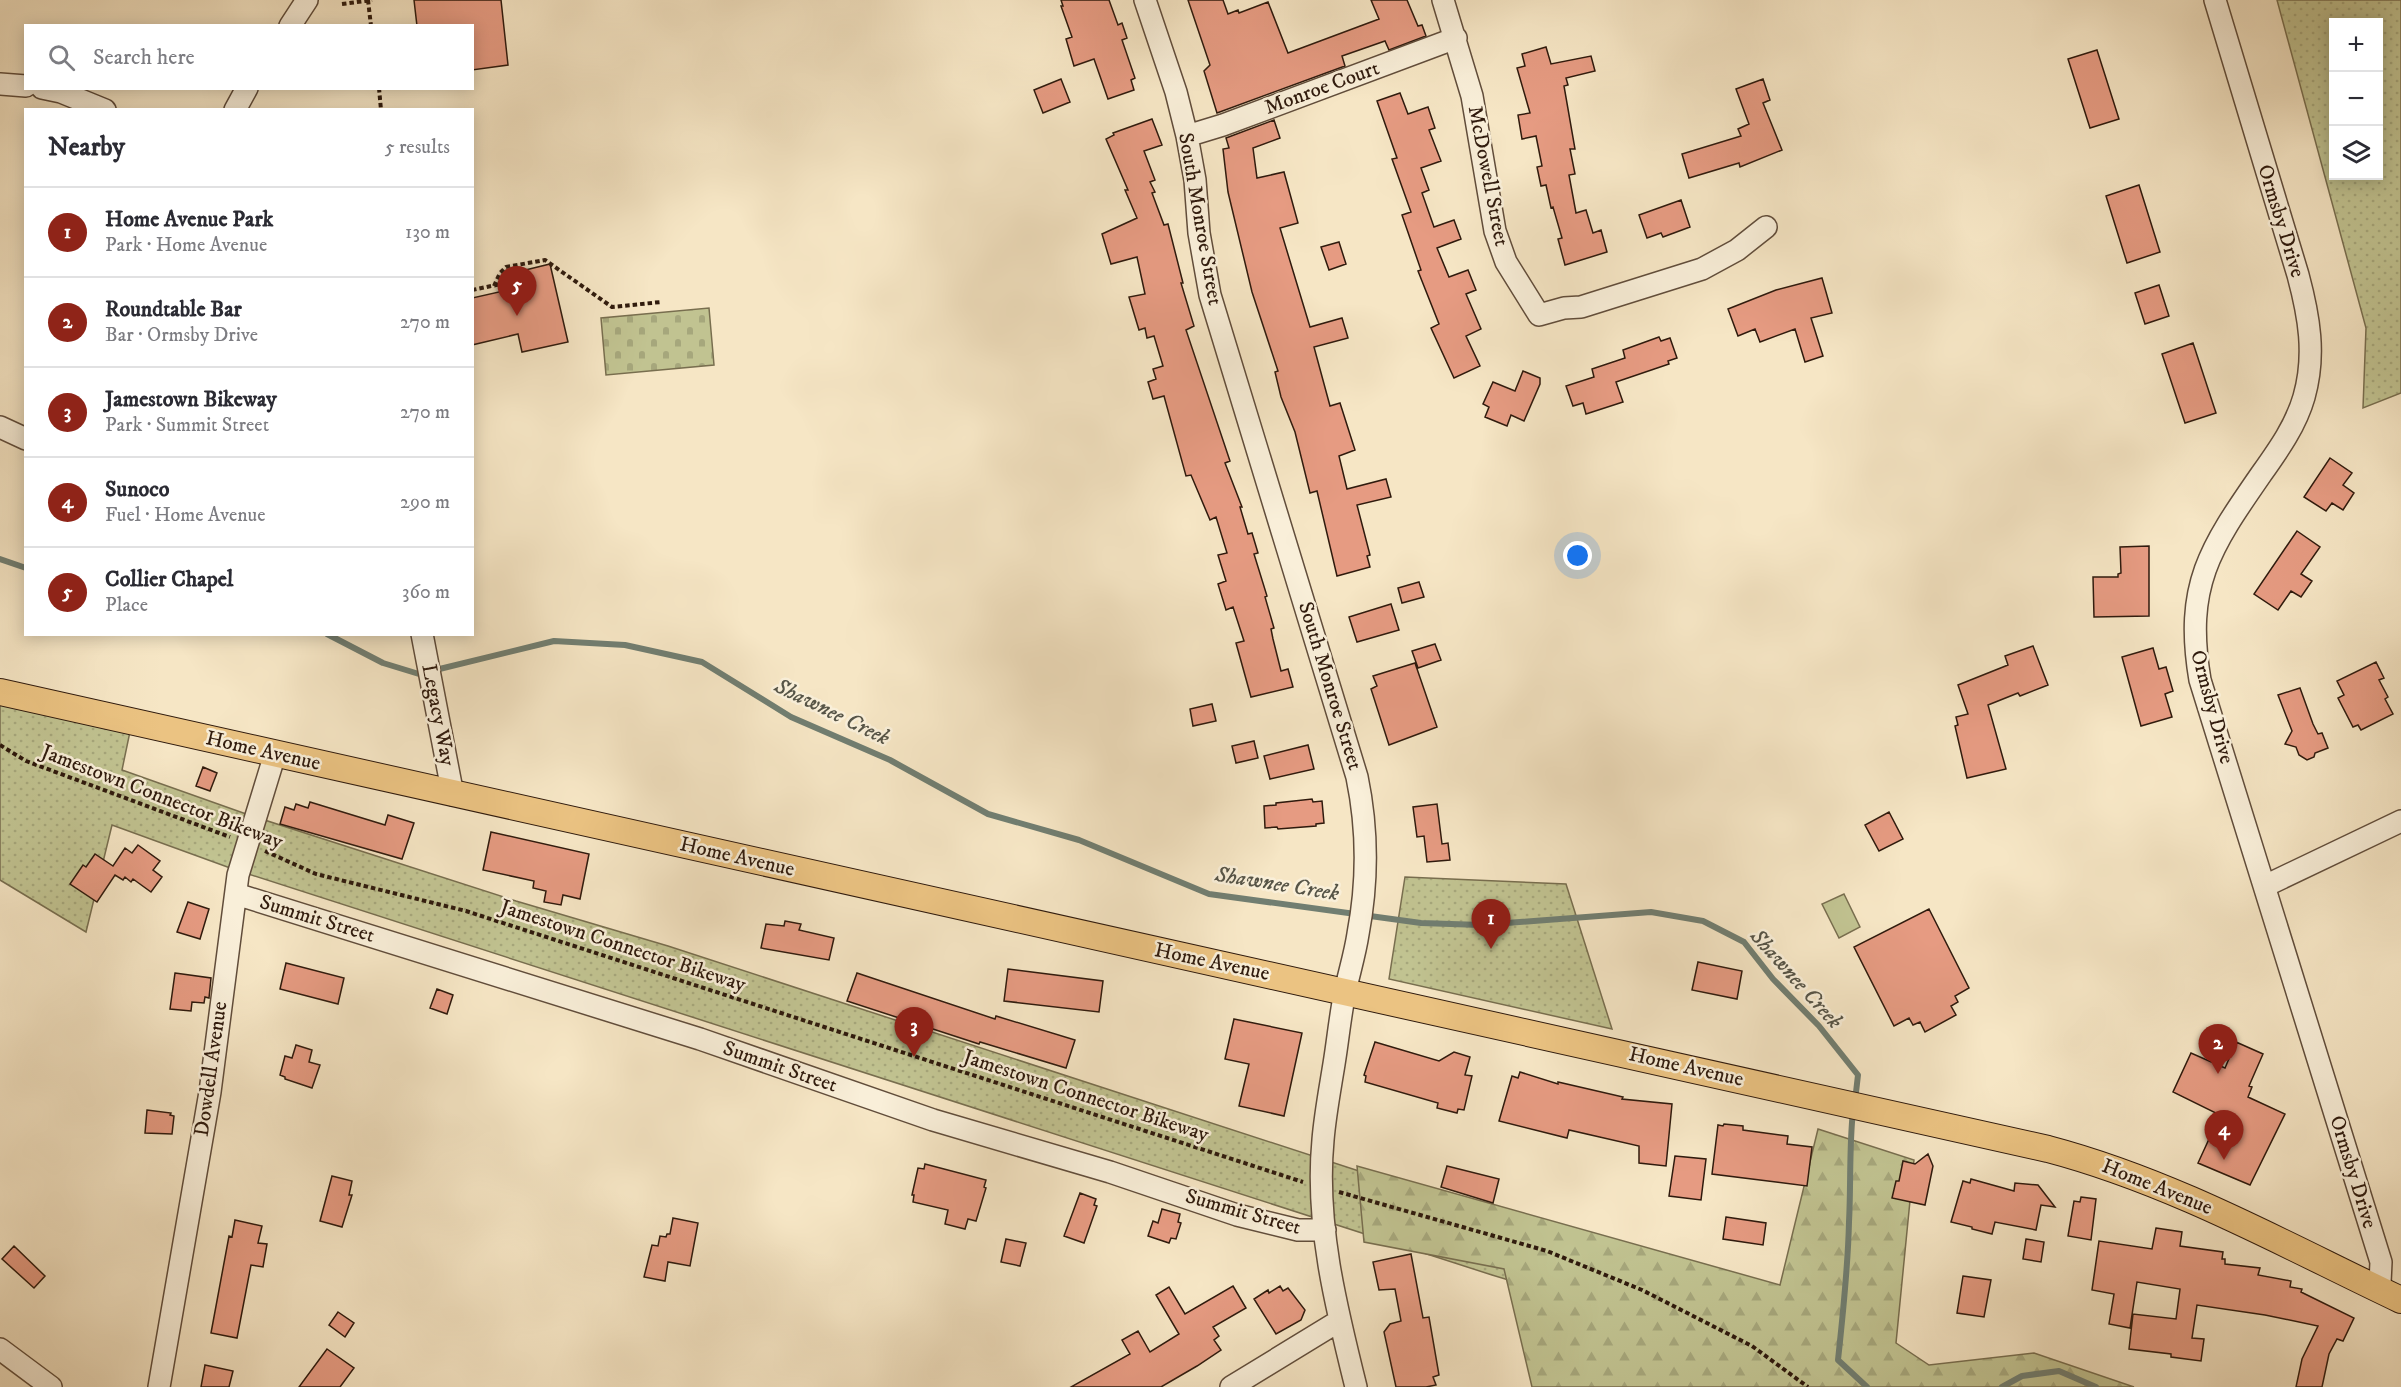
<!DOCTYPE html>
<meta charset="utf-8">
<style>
body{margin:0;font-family:"IM FELL DW Pica",serif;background:#f2f2f3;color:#2b2b33}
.controls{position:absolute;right:18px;top:18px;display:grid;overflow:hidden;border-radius:0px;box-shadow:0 3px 15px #0003}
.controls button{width:54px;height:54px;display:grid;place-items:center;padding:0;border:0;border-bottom:2px solid #e1e1e2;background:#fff;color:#2b2b33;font:30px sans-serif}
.you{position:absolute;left:1578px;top:556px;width:21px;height:21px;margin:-15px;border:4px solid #fff;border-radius:50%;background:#1a73e8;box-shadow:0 0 0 9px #1a73e833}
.badge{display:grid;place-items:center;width:39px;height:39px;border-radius:50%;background:#8f2418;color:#fff;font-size:20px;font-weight:700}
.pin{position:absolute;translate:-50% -50px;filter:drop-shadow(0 2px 3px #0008)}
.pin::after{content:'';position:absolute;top:32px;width:21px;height:18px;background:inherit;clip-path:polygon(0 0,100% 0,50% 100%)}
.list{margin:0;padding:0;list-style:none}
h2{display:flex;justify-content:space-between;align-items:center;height:78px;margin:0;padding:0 24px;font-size:26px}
h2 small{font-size:20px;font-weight:400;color:#7c7c81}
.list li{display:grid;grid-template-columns:39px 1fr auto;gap:18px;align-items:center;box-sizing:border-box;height:90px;padding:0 24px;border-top:2px solid #e1e1e2}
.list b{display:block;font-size:22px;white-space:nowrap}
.list p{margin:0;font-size:20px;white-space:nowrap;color:#7c7c81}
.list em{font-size:20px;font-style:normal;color:#7c7c81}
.icon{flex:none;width:33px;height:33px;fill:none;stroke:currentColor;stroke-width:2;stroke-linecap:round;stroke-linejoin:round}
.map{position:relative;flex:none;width:2401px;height:1387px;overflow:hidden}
.search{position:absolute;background:#fff;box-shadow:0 3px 15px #0003;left:24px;top:24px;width:450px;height:66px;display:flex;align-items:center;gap:15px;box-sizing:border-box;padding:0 21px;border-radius:0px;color:#7c7c81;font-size:22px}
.panel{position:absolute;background:#fff;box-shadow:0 3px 15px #0003;left:24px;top:108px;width:450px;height:528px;border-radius:0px}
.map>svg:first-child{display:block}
</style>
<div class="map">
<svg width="2401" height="1387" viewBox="0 0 2401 1387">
<defs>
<pattern id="grass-dots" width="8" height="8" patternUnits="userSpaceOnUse" patternTransform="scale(1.5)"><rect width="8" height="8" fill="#c1c391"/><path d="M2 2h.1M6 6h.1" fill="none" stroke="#a6a77c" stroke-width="1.8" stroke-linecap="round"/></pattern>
<pattern id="forest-firs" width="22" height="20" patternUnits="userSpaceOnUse" patternTransform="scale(1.5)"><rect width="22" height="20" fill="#c1c391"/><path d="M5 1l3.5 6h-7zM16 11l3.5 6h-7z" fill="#a6a77c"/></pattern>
<pattern id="cemetery-stones" width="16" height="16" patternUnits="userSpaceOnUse" patternTransform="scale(1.5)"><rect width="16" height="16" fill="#c1c391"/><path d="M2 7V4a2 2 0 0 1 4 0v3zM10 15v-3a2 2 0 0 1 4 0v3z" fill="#a6a77c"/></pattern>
</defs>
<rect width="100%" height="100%" fill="#f6e6c5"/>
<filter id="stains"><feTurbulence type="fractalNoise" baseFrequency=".00333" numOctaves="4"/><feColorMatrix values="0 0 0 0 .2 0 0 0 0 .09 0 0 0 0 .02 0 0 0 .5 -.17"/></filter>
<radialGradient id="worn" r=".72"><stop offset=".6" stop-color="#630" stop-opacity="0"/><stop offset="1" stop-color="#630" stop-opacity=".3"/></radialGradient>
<path fill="url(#grass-dots)" stroke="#786e4f" stroke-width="1.5" fill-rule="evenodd" d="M2277,0h124v393l-38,15 3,-80zM2334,22h44v154h-44z
M0,692l132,30 -10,48 127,45 267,86 152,45 743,242 160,111 -79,-24 -1259,-406 -121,-44 -26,107 -86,-52z
M1405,877l161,7 46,145 -223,-50z"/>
<path fill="url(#forest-firs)" stroke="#786e4f" stroke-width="1.5" d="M1818,1129l96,31 -18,183 33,22 105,-12 100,34h-602l-28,-118 -140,-27 -7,-76 423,119z"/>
<path fill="url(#cemetery-stones)" stroke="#786e4f" stroke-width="1.5" d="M709,308l5,57 -108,10 -5,-57z"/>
<path fill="#c1c391" stroke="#786e4f" stroke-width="1.5" d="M1844,894l16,33 -21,11 -17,-34z"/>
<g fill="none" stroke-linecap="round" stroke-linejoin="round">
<path stroke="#717e71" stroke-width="6" d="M0,559l26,9
M327,634l56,29 36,11 135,-33 71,4 77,17 89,55 99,43 98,54 91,26 130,54 212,29 60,2 170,-13 52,9 41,21 29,37 46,47 39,49 -3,26
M1853,1111c-4,37 -2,74 -4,111 -1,46 -6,92 -11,138l29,27
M2002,1387l20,-11 37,-5 37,16"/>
</g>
<path fill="#e69b82" stroke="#2f1a0d" stroke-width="1.5" d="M414,0h87l7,65 -36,5v-44h-55z
M1061,0h48l9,25 4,-2 5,15 -5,2 13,38 -4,2 3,10 -26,9 -14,-40 -20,7 -8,-27 6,-2 -11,-31h2z
M1188,0h35l5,14 10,-4 1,3 29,-11 20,51 91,-34 -8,-19h36l11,26 4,-1 4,11 -37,14 -4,-9 -43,15 3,10 -128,47 -13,-42 6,-6z
M1546,47l5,17 40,-8 4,15 -29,7 2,7 -4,1 11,63h-5l5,25 -6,1 7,38 10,-3 7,23 8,-3 6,22 -42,13 -7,-26 4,-1 -9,-31 -2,1 -5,-23 -5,1 -4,-19 5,-1 -6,-30 -14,3 -4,-24 12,-2 -13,-45 8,-2 -3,-12z
M2097,50l22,69 -29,9 -22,-69z
M1061,79l9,23 -27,11 -9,-23z
M1763,79l7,21 -7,3 19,47 -42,17 -1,-4 -50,15 -7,-24 59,-18 -3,-7 11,-5 -13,-35z
M1400,93l8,21 20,-7 7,21 -6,2 12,31 -20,7 8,22 -7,3 12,34 20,-7 7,19 -24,9 12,29 19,-7 8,20 -10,4 15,35 -15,7 14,30 -26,12 -23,-50 8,-4 -21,-53 3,-1 -19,-55 9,-3 -19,-53 5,-1 -20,-57z
M1152,119l10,26 -18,6 11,29 -5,2 5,10 -3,1 12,32 4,-1 15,59h-2l13,43 -8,4 44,131 -5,2 17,44h-2l8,27 4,-1 6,20 -4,1 13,42 -2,1 9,31 -3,1 2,10 8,32 7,-2 5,18 -42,10 -15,-54 8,-2 -11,-34 -7,3 -8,-26 8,-3 -8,-26 9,-2 -11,-36 -6,3 -19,-45 -5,1 -22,-80 -11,3 -5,-17 8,-3 -3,-10 10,-3 -9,-30 -7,2 -2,-10 -6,2 -10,-33 16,-3 -8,-37 -26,7 -9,-30 35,-16 -12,-28h3l-22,-51 8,-4 -1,-2z
M1274,120l6,18 -27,10 4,30 27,-6 14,51 -18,5 30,99 32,-9 6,20 -34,9 16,59 10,-3 15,47 -16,6 8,33 39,-10 5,18 -34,8 13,50 -3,1 3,11 -33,9 -20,-85 -7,2 -15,-61 -14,-35 -6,-25 3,-1 -26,-79 -24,-100 -5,-43 6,-1 -3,-10z
M2139,185l21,67 -33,11 -21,-67z
M1681,200l9,27 -27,10 -2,-4 -14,5 -8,-23z
M1339,242l7,22 -17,6 -8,-23z
M550,264l18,78 -46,10 -4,-18 -46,11v-47l36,-8 -3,-15z
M1822,278l10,35 -21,5 12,38 -18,6 -10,-33 -35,13 -5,-13 -17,7 -10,-27 48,-19z
M2159,285l10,31 -24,8 -10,-31z
M1659,337l2,4 9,-3 7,20 -9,3 1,3 -53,18 7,20 -37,12 -3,-11 -10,3 -7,-20 28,-9 -2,-8 33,-11 -2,-8z
M2193,343l23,70 -31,10 -23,-69z
M1523,371l17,7v6l-16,37 -13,-6 -4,11 -22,-9 4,-10 -6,-3 10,-22 22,9z
M2330,458l22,15 -9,12 11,8 -11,17 -11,-7 -6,8 -22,-14z
M2297,531l23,16 -19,27 11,7 -11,16 -10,-6 -13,19 -24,-16z
M2149,546v70l-55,1 -1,-40h25v-3l3,-1 -1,-26z
M1419,582l5,15 -22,6 -4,-15z
M1391,604l8,26 -42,12 -8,-25z
M1435,644l6,16 -23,8 -6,-17z
M2033,646l15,39 -28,11 -2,-3 -30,12 18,64 -39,9 -12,-52 3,-1 -2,-8 12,-3 -10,-29 50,-20 -3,-9z
M2153,648l6,21 7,-2 7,24 -8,3 7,23 -31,9 -19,-69z
M2376,662l8,16 -5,2 9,17 -3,2 8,15 -32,16 -3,-5 -5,2 -15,-29 6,-3 -7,-14z
M1415,663l22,64 -48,18 -18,-56 6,-3 -4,-10z
M2300,688l13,36 5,10 4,-1 6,15 -13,5 -1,4 -7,3 -8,-5 -3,-8 -11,-3 7,-13 -14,-36z
M1212,704l4,17 -23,5 -3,-17z
M1254,741l4,17 -22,5 -4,-17z
M1308,745l6,24 -44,10 -6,-23z
M203,767l14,6 -7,18 -14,-5z
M1312,799l1,3 9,-1 2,22 -8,1v2l-38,3 -1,-2 -12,1 -1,-22 12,-1v-2z
M310,802l75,23 3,-10 26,8 -12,36 -122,-35 5,-17 9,3 2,-6 12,4z
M1437,804l5,40 6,-1 2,17 -23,2 -3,-26 -7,1 -4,-30z
M1889,812l14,27 -24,12 -14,-26z
M491,832l98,22 -9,45 -17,-4 -2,10 -17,-3 2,-11 -13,-3 1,-7 -51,-11z
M138,845l22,16 -7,9 9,7 -11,15 -18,-13 -2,3 -6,-5 -2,3 -8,-5 -18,27 -27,-18 13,-19 3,2 9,-13 18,12 12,-18 7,5z
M188,902l21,7 -9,30 -23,-7z
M1929,909l40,79 -14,8 3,6 -7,4 5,9 -31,17 -5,-10 -7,3 -4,-7 -15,8 -40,-79z
M785,921l16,3 -2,6 35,8 -5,22 -68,-12 5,-24 18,2z
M1698,962l44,9 -5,28 -45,-9z
M286,963l58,15 -6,26 -58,-15z
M1008,969l95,12 -4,31 -95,-11z
M175,973l36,5 -2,20 -4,-1 -1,6 -12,-1 -1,9 -21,-2z
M857,973l138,46 1,-3 79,24 -9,28 -86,-26 -1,2 -132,-43z
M437,989l16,6 -6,19 -17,-6z
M1234,1019l68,14 -18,83 -45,-10 10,-42 -24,-5z
M1375,1042l64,19 15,-9 16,5 -5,18 7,1 -8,34 -6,-1 -1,4 -20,-5 1,-5 -73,-21 1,-6 -2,-1z
M2236,1042l27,12 -14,32 3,1 -4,10 37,17 -35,71 -52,-22 22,-48 -47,-23 18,-39 34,15z
M296,1045l16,5 -3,12 11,3 -8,23 -27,-9v-2l-5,-2 5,-19 7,2z
M1520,1072l38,12v-2l65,15 -1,2 50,5 -6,62 -27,-3v-17l-70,-16 -2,8 -68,-17 13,-45 6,2z
M147,1110l24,3 -1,2 4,1 -2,18 -27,-1z
M1724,1124l19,2v4l45,6 -1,8 25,3 -5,39 -95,-12 6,-49 5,1z
M1928,1154l5,12 -8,39 -33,-7 4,-17h3l4,-20 12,3z
M1675,1156l31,3 -5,41 -32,-4z
M925,1164l61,16 -2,7 2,1 -10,33 -8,-2 -3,10 -20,-5 3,-14 -35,-8 1,-7h-2l6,-27 6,1z
M1447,1166l52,13 -6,24 -52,-16z
M332,1176l20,5 -3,14h3l-10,32 -22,-6z
M1971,1179l43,12 1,-8 23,2 17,22 -14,-2 -5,25 -41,-8 -3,12 -20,-5v-2l-21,-5 12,-41 7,2z
M1080,1193l16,6 -2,6 3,1 -13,37 -20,-7z
M2081,1197l15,2 -5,41 -23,-4 6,-35 6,1z
M1162,1209l18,5 -2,8 3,1 -5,16 -5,-1 -2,5 -21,-7 5,-15 5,2z
M1726,1217l40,6 -3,22 -40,-6z
M673,1218l25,5 -8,43 -22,-4 -3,19 -21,-4 8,-32 6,1 2,-10 6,1 1,-3h3z
M235,1220l27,6 -4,17 9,1 -4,23 -12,-2 -14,73 -26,-5 18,-97 3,1z
M2156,1228l26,4 -2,14 43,6 -1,7h3v5l35,4 -2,7 33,6 -1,6 12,2 -1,3 53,26 -11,23 -6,-2 -8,15 -7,33h-26l6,-28 16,-33 -53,-11 -68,-10 -5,33 12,1 -3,22 -30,-4v-3l-42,-5 4,-35 43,5 4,-30 -43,-7 -7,46 -21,-4 5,-30 -22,-4 7,-49 53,8z
M1006,1239l20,4 -6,23 -19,-4z
M2026,1239l18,3 -3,20 -18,-3z
M14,1246l31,30 -11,12 -32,-29z
M1411,1254l12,64 6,-1 10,58 -6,2 3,8 -10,2h-30l-12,-55 6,-8 11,-3 -6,-32 -16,1 -6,-28z
M1963,1276l28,4 -7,37 -27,-4z
M1233,1286l13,22 -33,19 6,9 -5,4 7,10 -24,16 -36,21h-90l59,-33 -8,-14 16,-9 12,21 29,-18 -23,-39 13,-8 16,27z
M1280,1286l3,5 5,-3 17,22 -4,10 -25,14 -22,-35 14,-9 1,3z
M338,1312l16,11 -9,14 -16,-12z
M327,1349l27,19 -14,19h-41z
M205,1365l28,6 -4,16h-28z"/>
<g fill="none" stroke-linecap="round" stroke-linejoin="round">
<g stroke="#614d3b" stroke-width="24">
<path id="minor" d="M1145,0l31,92 11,44 8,44 4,53 11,62 147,482c11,53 11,104 1,157 -3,20 -9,39 -13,58 -5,24 -7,48 -11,72 -4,25 -9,51 -11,76 -8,83 13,167 33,247
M1443,0l29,96 23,135 11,31 33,53 25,-7 17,-1 121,-38 35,-19 29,-23
M2215,0l83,275c11,41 18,80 6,122 -8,28 -25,52 -42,76 -52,75 -78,112 -62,207l181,582 -1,21 -3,6
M290,26l17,-26
M0,84l26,2
M42,88l19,4 44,18
M235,110l12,-22
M1187,136l36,-11 233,-87
M0,427l26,12
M422,634l31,161
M2265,886l136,-65
M236,894l464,145 233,81 177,52 127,43 61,15h27
M0,1349l51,38
M159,1387l51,-295 28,-217 37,-121
M1231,1387l108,-66"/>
</g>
<g stroke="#2f1a0d" stroke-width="28">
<path id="major" d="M0,692l2048,457c125,33 237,96 353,151"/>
</g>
<path stroke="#2f1a0d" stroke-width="4" stroke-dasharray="4.5 3" stroke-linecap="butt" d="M368,0l3,26
M342,4l30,-4
M379,88l2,22
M494,286l6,-13 6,-6 39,-7 67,47 49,-5
M472,290l34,-7
M0,745l26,16 204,76
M265,851l51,23 150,37 837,271
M1339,1192l208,59 95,39 110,56 56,41"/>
<use href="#minor" stroke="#f9efd9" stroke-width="21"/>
<use href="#major" stroke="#ebc382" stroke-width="26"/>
</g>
<g text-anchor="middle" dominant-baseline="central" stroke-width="5" stroke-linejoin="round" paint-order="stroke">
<g font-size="21" fill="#2f1a0d" stroke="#f9efd9">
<text transform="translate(1322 88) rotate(-20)">Monroe Court</text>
<text transform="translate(1488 176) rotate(79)">McDowell Street</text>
<text transform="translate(1200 219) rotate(80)">South Monroe Street</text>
<text transform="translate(2281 221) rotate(73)">Ormsby Drive</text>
<text transform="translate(1330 686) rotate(73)">South Monroe Street</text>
<text transform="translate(2212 707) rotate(75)">Ormsby Drive</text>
<text transform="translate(438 715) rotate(79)">Legacy Way</text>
<text transform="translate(263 751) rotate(13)">Home Avenue</text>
<text transform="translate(162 797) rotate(21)">Jamestown Connector Bikeway</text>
<text transform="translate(737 857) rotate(13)">Home Avenue</text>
<text transform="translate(317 919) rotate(17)">Summit Street</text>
<text transform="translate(623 946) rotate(18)">Jamestown Connector Bikeway</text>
<text transform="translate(1212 962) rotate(12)">Home Avenue</text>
<text transform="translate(780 1067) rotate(19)">Summit Street</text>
<text transform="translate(1686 1067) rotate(13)">Home Avenue</text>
<text transform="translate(211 1069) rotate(-82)">Dowdell Avenue</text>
<text transform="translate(1086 1096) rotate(18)">Jamestown Connector Bikeway</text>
<text transform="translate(2353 1172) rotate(73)">Ormsby Drive</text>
<text transform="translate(2157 1187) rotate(22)">Home Avenue</text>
<text transform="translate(1243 1212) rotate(16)">Summit Street</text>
</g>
<g font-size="22" font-style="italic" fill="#565447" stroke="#f9efd9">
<text transform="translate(832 712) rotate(26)">Shawnee Creek</text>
<text transform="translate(1277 884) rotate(9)">Shawnee Creek</text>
<text transform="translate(1796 979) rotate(48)">Shawnee Creek</text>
</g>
</g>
<rect width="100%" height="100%" filter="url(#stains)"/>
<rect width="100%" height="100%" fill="url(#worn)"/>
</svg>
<div class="controls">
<button>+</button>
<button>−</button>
<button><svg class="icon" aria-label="layers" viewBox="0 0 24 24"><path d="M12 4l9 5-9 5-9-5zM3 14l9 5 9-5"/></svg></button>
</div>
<div class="you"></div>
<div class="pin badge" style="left:1491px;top:949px">1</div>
<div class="pin badge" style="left:2218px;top:1074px">2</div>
<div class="pin badge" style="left:914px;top:1057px">3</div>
<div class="pin badge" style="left:2224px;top:1160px">4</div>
<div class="pin badge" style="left:517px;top:316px">5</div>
<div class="search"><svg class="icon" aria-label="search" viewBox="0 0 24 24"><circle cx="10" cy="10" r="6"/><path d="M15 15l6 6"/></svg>Search here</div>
<section class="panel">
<h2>Nearby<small>5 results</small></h2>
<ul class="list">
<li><span class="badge">1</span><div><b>Home Avenue Park</b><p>Park · Home Avenue</p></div><em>130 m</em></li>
<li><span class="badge">2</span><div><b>Roundtable Bar</b><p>Bar · Ormsby Drive</p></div><em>270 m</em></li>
<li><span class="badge">3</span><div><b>Jamestown Bikeway</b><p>Park · Summit Street</p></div><em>270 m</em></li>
<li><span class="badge">4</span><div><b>Sunoco</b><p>Fuel · Home Avenue</p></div><em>290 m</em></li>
<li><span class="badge">5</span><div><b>Collier Chapel</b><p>Place</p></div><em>360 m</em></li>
</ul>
</section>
</div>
